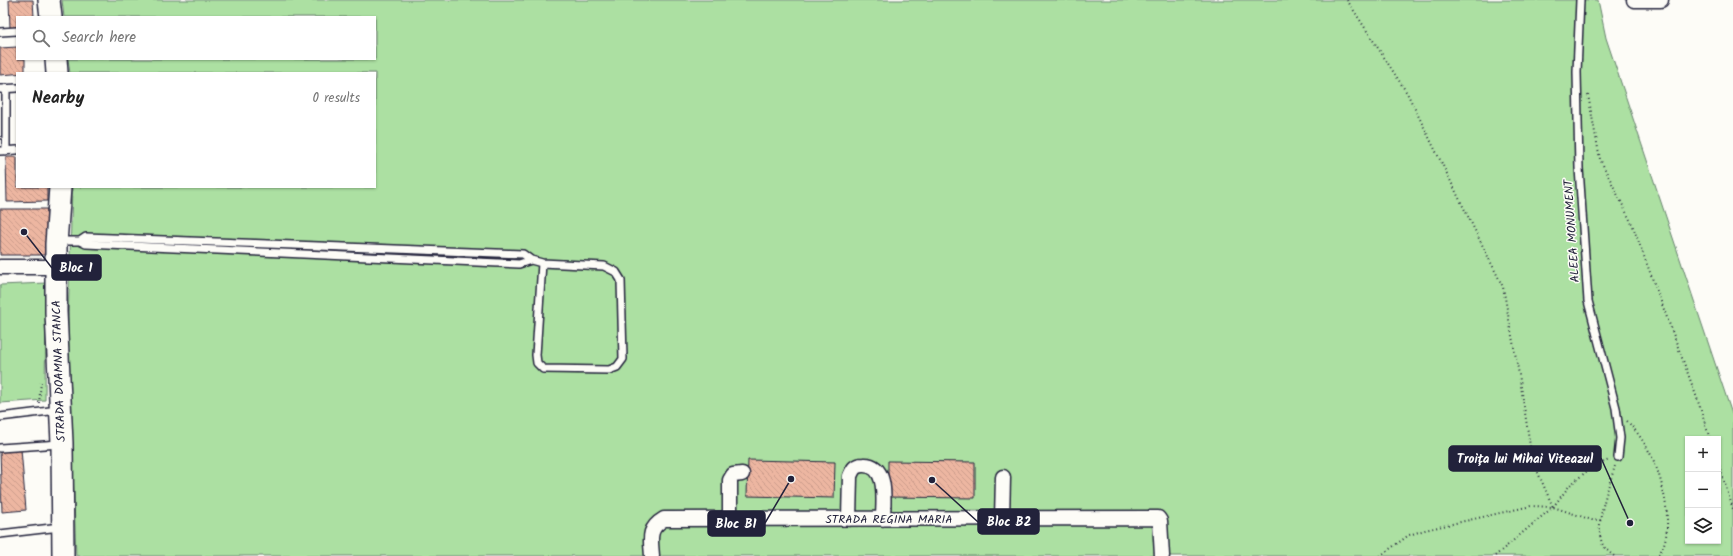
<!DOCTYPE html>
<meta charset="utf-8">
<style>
body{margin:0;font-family:Kalam,sans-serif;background:#f2f2f2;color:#222}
.controls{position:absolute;right:12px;bottom:12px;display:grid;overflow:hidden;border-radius:0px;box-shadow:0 1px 3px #0004}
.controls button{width:36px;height:36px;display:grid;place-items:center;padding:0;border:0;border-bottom:1px solid #e0e0e0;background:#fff;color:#222;font:20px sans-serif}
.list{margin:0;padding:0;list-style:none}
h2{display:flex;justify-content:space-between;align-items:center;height:52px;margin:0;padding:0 16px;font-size:17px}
h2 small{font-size:13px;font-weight:400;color:#767676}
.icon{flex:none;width:22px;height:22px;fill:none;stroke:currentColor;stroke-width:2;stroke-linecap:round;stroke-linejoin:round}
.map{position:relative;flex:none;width:1733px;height:556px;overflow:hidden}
.search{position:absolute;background:#fff;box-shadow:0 1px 3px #0004;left:16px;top:16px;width:360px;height:44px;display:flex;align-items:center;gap:10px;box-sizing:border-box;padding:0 14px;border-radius:0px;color:#767676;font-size:15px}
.panel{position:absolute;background:#fff;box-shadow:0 1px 3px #0004;left:16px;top:72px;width:360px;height:116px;border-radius:0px}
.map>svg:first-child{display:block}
</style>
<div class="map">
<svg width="1733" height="556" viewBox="0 0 1733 556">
<defs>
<pattern id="building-back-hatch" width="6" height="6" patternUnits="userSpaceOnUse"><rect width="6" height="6" fill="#edb6a1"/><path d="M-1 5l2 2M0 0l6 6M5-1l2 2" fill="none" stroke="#cb9c8c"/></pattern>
</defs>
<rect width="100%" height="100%" fill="#fdfcf7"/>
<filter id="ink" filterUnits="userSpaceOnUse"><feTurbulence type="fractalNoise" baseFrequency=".025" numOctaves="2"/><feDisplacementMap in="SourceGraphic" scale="8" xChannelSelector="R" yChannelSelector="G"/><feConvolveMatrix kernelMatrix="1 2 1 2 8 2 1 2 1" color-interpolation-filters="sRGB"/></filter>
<g filter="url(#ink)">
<path fill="#ace0a2" stroke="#67816e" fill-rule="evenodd" d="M62,0h1536l8,38 127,379v139h-1657l-8,-232 4,-137h303v-114h-305l-2,-14h307v-42h-311zM1688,439h30v102h-30z
M46,283l-1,117 -45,3v-118z"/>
<path fill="url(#building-back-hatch)" stroke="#22223b" d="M9,0h24l1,17h-17v10l-7,1z
M17,47v12h8v14l-25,2v-27z
M6,157h11v30h30v14l-40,1z
M0,209h47v46h-47z
M21,449l5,61 -24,2 -2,-61z
M748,460l87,2 -1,36 -87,-2z
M888,461l87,1v36l-87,-1z"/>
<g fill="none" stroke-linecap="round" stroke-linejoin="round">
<g stroke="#22223b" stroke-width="10">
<path id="lane" d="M1580,0l-3,72 2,96 9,133 28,107 4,30 -2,19
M0,32l17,-1
M0,89l17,-1
M0,151l17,-1
M6,151v-63
M58,241h22l6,3 433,20 12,-4 11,3 62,3 12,6 5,8 2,79 -6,8 -8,3 -66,-1 -6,-6 -1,-8 6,-92
M80,241l6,-4 437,17 8,6
M0,417l58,-7
M0,448l60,-4
M0,534l60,-7"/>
</g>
<g stroke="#22223b" stroke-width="17">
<path id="street" d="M1634,0h27
M0,267h56
M730,519v-39l3,-5 9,-1
M849,519l1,-43c3,-7 5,-11 13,-11 26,-1 20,37 20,54
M1002,519l1,-42
M652,556c-1,-17 -5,-27 12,-37l494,-1 2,3 2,35"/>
</g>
<g stroke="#22223b" stroke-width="24">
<path id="secondary" d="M49,0l2,17
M56,59l1,14
M60,187l-4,57v68l6,131 1,113"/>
</g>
<path stroke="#22223b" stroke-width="2" stroke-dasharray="1 3" stroke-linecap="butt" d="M1347,0l60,93 96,194 17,93 12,79 21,48
M1588,95l12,64 32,65 65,174 13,41
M39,403l2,-21
M1627,421c10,10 19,24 25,36 11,23 25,78 5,99
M1718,462l15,47
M1380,556l29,-21 16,-5 106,-24 22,1 39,13h9
M1495,556l58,-49 17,-22 22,-18 17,-7
M1614,556c-4,-3 -8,-6 -11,-11 -10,-19 6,-59 12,-79"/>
<use href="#lane" stroke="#fdfcf7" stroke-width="7"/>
<use href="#street" stroke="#fdfcf7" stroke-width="14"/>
<use href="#secondary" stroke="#fdfcf7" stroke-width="21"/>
</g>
</g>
<g text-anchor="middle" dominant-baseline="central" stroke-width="3" stroke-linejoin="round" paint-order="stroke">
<g font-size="12" fill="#22223b" stroke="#fdfcf7">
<text transform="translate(1572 231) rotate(-94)">ALEEA MONUMENT</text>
<text transform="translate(59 371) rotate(-92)">STRADA DOAMNA STANCA</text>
<text x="889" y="519">STRADA REGINA MARIA</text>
</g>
</g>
<path fill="none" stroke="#22223b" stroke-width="1.5" d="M24 232L52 268M1630 523L1601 458M932 480L978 522M791 479L765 523"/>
<g fill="#22223b" stroke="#fdfcf7" stroke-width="1.5">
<circle cx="24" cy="232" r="4"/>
<circle cx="1630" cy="523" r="4"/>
<circle cx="932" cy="480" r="4"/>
<circle cx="791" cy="479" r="4"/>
</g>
<g fill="#22223b" stroke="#22223b" stroke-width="1.5">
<rect x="52" y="255" width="49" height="25" rx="4"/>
<rect x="1449" y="446" width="152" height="25" rx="4"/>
<rect x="978" y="509" width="61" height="25" rx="4"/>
<rect x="708" y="511" width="57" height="25" rx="4"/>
</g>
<g font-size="13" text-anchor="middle" font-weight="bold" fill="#fff">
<text x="76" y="272">Bloc 1</text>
<text x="1525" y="463">Troița lui Mihai Viteazul</text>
<text x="1009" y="526">Bloc B2</text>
<text x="736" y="528">Bloc B1</text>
</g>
</svg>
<div class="controls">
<button>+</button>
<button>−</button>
<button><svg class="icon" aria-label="layers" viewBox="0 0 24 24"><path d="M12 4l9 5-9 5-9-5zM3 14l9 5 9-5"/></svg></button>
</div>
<div class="search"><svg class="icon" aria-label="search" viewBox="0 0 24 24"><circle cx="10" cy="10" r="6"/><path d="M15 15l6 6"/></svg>Search here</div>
<section class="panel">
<h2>Nearby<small>0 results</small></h2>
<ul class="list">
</ul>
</section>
</div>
